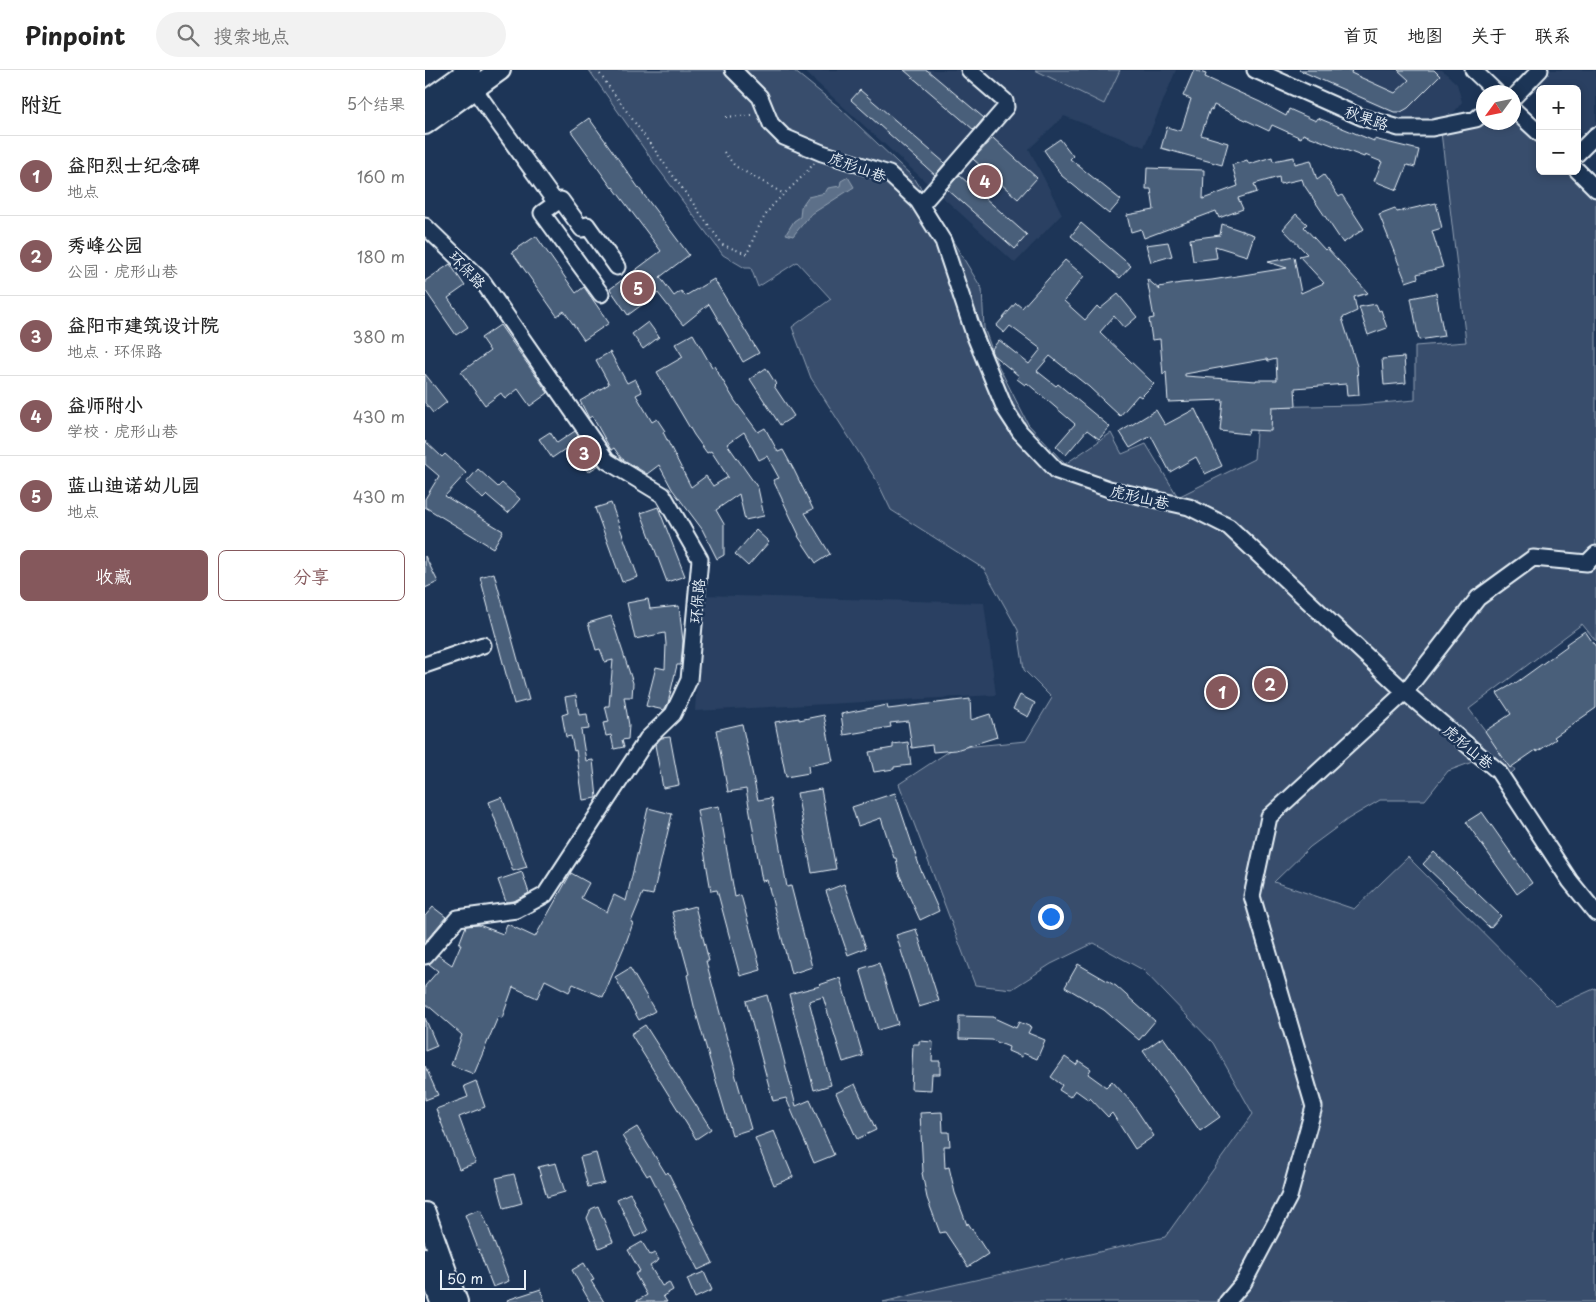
<!DOCTYPE html>
<html lang="zh">
<meta charset="utf-8">
<style>
body{margin:0;font-family:"Playpen Sans","LXGW WenKai TC",sans-serif;background:#f2f2f2;color:#222}
.controls{position:absolute;right:15px;top:15px;display:grid;overflow:hidden;border-radius:8px;box-shadow:0 2px 8px #0003}
.controls button{width:45px;height:45px;display:grid;place-items:center;padding:0;border:0;border-bottom:1px solid #e0e0e0;background:#fff;color:#222;font:25px sans-serif}
.compass{position:absolute;left:1051px;top:15px;width:45px;height:45px;border-radius:50%;background:#fff;box-shadow:0 2px 8px #0003;rotate:237deg}
.scale{position:absolute;left:15px;bottom:12px;width:86px;box-sizing:border-box;padding-left:5px;border:2px solid #e8f1f8;border-top:0;font-size:14px;line-height:18px;white-space:nowrap;color:#e8f1f8;-webkit-text-stroke:4px #1d3557;paint-order:stroke}
.you{position:absolute;left:625px;top:846px;width:18px;height:18px;margin:-12px;border:4px solid #fff;border-radius:50%;background:#1a73e8;box-shadow:0 0 0 8px #1a73e833}
.badge{display:grid;place-items:center;width:32px;height:32px;border-radius:50%;background:#85585c;color:#fff;font-size:16px;font-weight:700}
.pin{position:absolute;translate:-50% -50%;border:2px solid #fff;box-shadow:0 1px 5px #0006}
.list{margin:0;padding:0;list-style:none}
h2{display:flex;justify-content:space-between;align-items:center;height:65px;margin:0;padding:0 20px;font-size:21px}
h2 small{font-size:16px;font-weight:400;color:#767676}
.list li{display:grid;grid-template-columns:32px 1fr auto;gap:15px;align-items:center;box-sizing:border-box;height:80px;padding:0 20px;border-top:1px solid #e0e0e0}
.list b{display:block;font-size:19px;white-space:nowrap}
.list p{margin:0;font-size:16px;white-space:nowrap;color:#767676}
.list em{font-size:16px;font-style:normal;color:#767676}
.actions{display:flex;gap:10px;padding:15px 20px}
.actions a{flex:1;padding:11px 0;border:1px solid #85585c;border-radius:8px;text-align:center;font-size:18px;color:#85585c}
.actions .main{background:#85585c;color:#fff}
.icon{flex:none;width:28px;height:28px;fill:none;stroke:currentColor;stroke-width:2;stroke-linecap:round;stroke-linejoin:round}
.map{position:relative;flex:none;width:1171px;height:1232px;overflow:hidden}
header{display:flex;align-items:center;gap:30px;box-sizing:border-box;height:70px;padding:0 25px;background:#fff;border-bottom:1px solid #e0e0e0}
header strong{font-size:24px}
nav{display:flex;gap:28px;margin-inline-start:auto;font-size:18px}
.search{width:350px;height:45px;background:#f2f2f2;display:flex;align-items:center;gap:12px;box-sizing:border-box;padding:0 18px;border-radius:28px;color:#767676;font-size:19px}
main{display:flex}
aside{flex:1;background:#fff}
.map>svg:first-child{display:block}
</style>
<header>
<strong>Pinpoint</strong>
<div class="search"><svg class="icon" aria-label="search" viewBox="0 0 24 24"><circle cx="10" cy="10" r="6"/><path d="M15 15l6 6"/></svg>搜索地点</div>
<nav><a>首页</a><a>地图</a><a>关于</a><a>联系</a></nav>
</header>
<main>
<aside>
<h2>附近<small>5个结果</small></h2>
<ul class="list">
<li><span class="badge">1</span><div><b>益阳烈士纪念碑</b><p>地点</p></div><em>160 m</em></li>
<li><span class="badge">2</span><div><b>秀峰公园</b><p>公园 · 虎形山巷</p></div><em>180 m</em></li>
<li><span class="badge">3</span><div><b>益阳市建筑设计院</b><p>地点 · 环保路</p></div><em>380 m</em></li>
<li><span class="badge">4</span><div><b>益师附小</b><p>学校 · 虎形山巷</p></div><em>430 m</em></li>
<li><span class="badge">5</span><div><b>蓝山迪诺幼儿园</b><p>地点</p></div><em>430 m</em></li>
</ul>
<div class="actions"><a class="main">收藏</a><a>分享</a></div>
</aside>
<div class="map">
<svg width="1171" height="1232" viewBox="0 0 1171 1232">
<rect width="100%" height="100%" fill="#1d3557"/>
<filter id="ink" filterUnits="userSpaceOnUse"><feTurbulence type="fractalNoise" baseFrequency=".02" numOctaves="2"/><feDisplacementMap in="SourceGraphic" scale="10" xChannelSelector="R" yChannelSelector="G"/><feConvolveMatrix kernelMatrix="1 2 1 2 8 2 1 2 1" color-interpolation-filters="sRGB"/></filter>
<g filter="url(#ink)">
<path fill="#2a4162" d="M378,0h373l-32,77 -80,-31 -35,33 33,65 -47,49z
M872,0h145l15,14 5,18 -13,17 -25,4 -24,-6z
M1119,0h52v63l-7,7 -12,-11v-40h-37v7l-12,-10z
M277,525l282,8 12,92 -301,16z"/>
<path fill="#374d6c" stroke="#909fb2" d="M164,0h204l47,38 75,71 67,110 2,39 13,35 31,61 37,40 46,-31 11,21 24,-10 32,53 76,-38 4,-52 100,-2 57,-5v-54l51,-4 -25,-210 33,-6 10,-3 29,-1 1,-6 26,25v30h31l25,24v446l-14,-17 -113,85 46,61 -16,14 -24,-23 -27,10 -23,29h-45l-32,19 -38,28 -36,35 80,27 54,-52 148,149 40,-18v314h-713l57,-14 225,-51 88,-123 -40,-71 -70,-73 -49,-27 -43,21 -39,25 -37,-4 -76,-201 55,-36 72,-7 26,-43 -28,-28 -6,-40 -34,-61 -93,-59 -14,-29 -66,-103 -19,-51 39,-28 -34,-37 -39,25 -7,-19h-6l-22,-13 -69,-92z
M610,0h85l-16,34z"/>
<path fill="#5d7089" stroke="#95a4b5" d="M423,107l6,10 -44,28 -17,21 -7,-2 8,-13 6,-4 1,-10 7,-10 17,-4 3,-5 12,-2 1,-5z"/>
<path fill="#495e7a" stroke="#e8f1f8" fill-rule="evenodd" d="M479,0h23l57,48 -10,12z
M769,0l12,4 -1,3 55,25 26,14 3,-7 27,12 2,-3 56,23v-2l45,11 -4,17 -8,-2 -10,25 -23,-9 8,-19 -17,-7 -1,2 -61,-23 -2,4 -29,-13 -3,6 -55,-26 -2,5 -2,-1 -9,26 27,8 -6,22 -61,-17 6,-21 14,4 10,-32 -8,-3z
M874,0h53l-1,3 44,20 14,-13 -11,-10h36l6,6 -32,32 -7,4h-7z
M435,20l85,73 -10,12 -84,-75z
M164,48l49,69 51,68 -29,22 14,19 7,-5 4,5 29,-17 45,74 -16,9 -34,-58 -26,21 -25,-32 -30,22 -18,-26 51,-38 -48,-64 -1,1 -41,-57z
M568,68l44,40 -19,21 -45,-40z
M635,69l13,17 -3,3 51,41 -12,14 -47,-38 -18,-26z
M847,87l1,4 21,-4 1,7 16,-4 6,20 7,-5 15,22 3,-2 22,34 -21,14 -39,-58 -2,-6 -22,5 -1,-7 -25,7 3,8 -19,6 5,11 -24,9 -3,-7 -72,27 -3,-9 -10,3 -4,-17 27,-5 -3,-21h-5l1,-21 57,2 -1,29 35,-13 -6,-21 15,-5 2,4z
M534,105l68,60 -12,14 -68,-60z
M1011,133l6,25 -10,3 11,36 -26,7 1,4 -12,4 -27,-68 16,-6 2,4z
M871,144l11,10 -3,3 21,23 2,-2 41,45 -14,4 3,14 -15,7 15,48 2,29 -12,1 -1,-12 -51,4 1,18 -24,1 -1,24 -22,-1 -1,4 -28,-3 3,-31 -55,2 -2,-31 -3,4 -3,-36 -8,1 -3,-21 5,-1 -7,-39 13,11 -1,-3 22,-4 31,-3 75,-12 -19,-6 26,-5 7,36 23,-10 -25,-27 8,-2 -24,-25zM842,289l1,2 8,-2 1,21h-21v1l-71,-5v-2z
M656,153l50,43 -11,12 -49,-42z
M797,154l32,11 -7,21 -32,-10 2,12 -24,3 -3,-22 30,-4z
M111,166l40,57 8,-6 25,36 -25,17 -20,-29 -7,5 -45,-64z
M743,172l4,14 -21,6 -5,-17z
M640,190l19,16 -20,25 21,19 12,-14 3,3 18,-15 19,23 -13,11 -10,-12 -14,16 54,52 -13,13 -3,-2 -18,21 -31,-29 -39,-31 -13,15 19,15 2,-2 52,43 -11,12 -12,-9 -21,25 -10,-9 19,-22 -48,-41 -2,2 -8,-6 2,-3 -26,-21 -2,-5 8,-10 30,24 12,-15 -31,-23 -6,7 -8,-7 20,-23 6,5z
M25,194l15,22 -17,12 20,29 -12,8 -31,-45v-9z
M1011,223l8,43 -25,4 -8,-42z
M951,234l3,7 2,-1 6,18 -19,7 -9,-28z
M223,252l11,15 -16,12 -11,-15z
M75,255l48,68 -18,13 -12,-17 -13,10 -4,-6 -16,12 -24,-33 29,-21 -9,-13z
M268,264l19,33 2,-1 21,35 23,31 7,-4 13,24 5,-2 11,20 19,39 -8,4 25,41 -14,9 -18,-27 1,-1 -26,-55 6,-2 -12,-22 -8,4 -15,-28 -17,12 31,44 6,28 -19,4 -6,-26 -23,16 8,14v31l-7,4 -15,-30 -30,-40 -13,-24 -12,9 -26,-16 -7,-10 -3,2 -19,-34 -3,2 -9,-17 29,-17 -13,-24 14,-8 17,31 8,-4 7,13 -6,3 16,27 5,-3 8,12 -2,1 28,55 15,-11 7,10 15,-9 -17,-26 -4,2 -13,-18 -37,-63 26,-15 -8,-13z
M979,287l2,26 -22,2 -2,-26z
M341,298l10,16 -2,2 20,30 -14,9 -30,-46z
M0,304l22,28 -14,11 -8,-10z
M770,339l27,57 -17,8 -9,-17 -26,15 -19,-36 -21,12 -10,-16 36,-22 9,15z
M150,361l24,34 -11,7 -17,-27 -19,13 -13,-19 11,-7 7,11z
M0,371l17,16 3,-3 21,19 -21,23 58,35 -10,17 -68,-41v-8l14,-23 -14,-12z
M53,399l20,18 4,-4 18,16 -12,14 -21,-18 -4,4 -17,-16z
M186,433l27,74 -16,5 -27,-74z
M233,437l27,69 -18,6 -26,-69z
M331,460l13,12 -21,24 -13,-12z
M0,486l13,26 -13,6z
M69,503l35,127 -15,4 -34,-127z
M223,529l2,10 29,-3 4,35 -2,24h-4l-9,38 -4,7 -18,-4 10,-39 9,2 1,-25 -1,-11 -30,6 -8,-36z
M186,546l22,67 -1,14h-8l5,28 -1,14 -6,1 2,7 -10,2 -3,-14 -5,1 -3,-13 6,-1 -4,-16h4l4,-46 -8,2 -5,-13 -4,1 -8,-27z
M1160,561l11,16v61l-42,29 2,2 -19,13 -1,-2 -26,18 -25,-37 26,-17 -14,-21 20,-11 50,-36 -1,-2z
M151,625l3,20 8,-1 2,15 -8,1 5,31 7,-1 4,38 -14,2 -7,-50 -2,1 -3,-15 -5,1 -4,-22 6,-2 -3,-16z
M595,625l15,8 -7,14 -15,-8z
M545,629l1,21 19,-6 7,23 -41,13 -23,2 -1,-7 -20,3 -4,-27 -18,2 1,4 -47,8 -3,-21 46,-9 1,4z
M399,645l9,46 -25,5 1,7 -23,4 -11,-55 24,-4v2z
M317,654l16,76 13,-2 16,89 4,-1 21,81 -21,7 -24,-94 -5,1 -16,-92 -18,3 -12,-62z
M245,667l9,48 -16,3 -8,-43 6,-7z
M483,672l3,23 -17,2v2l-20,3 -5,-20 24,-4v-4z
M396,719l15,80 -24,4 -15,-80z
M470,723l25,75 19,43 -19,9 -21,-46 -3,-16h-2l-13,-40 -23,8 -6,-19z
M77,727l25,70 -14,4 -24,-69z
M294,736l16,91 6,-2 20,75 -21,6 -23,-86 -6,1 -14,-81z
M223,738l24,6 -19,81 -10,-2 -12,29 2,1 -6,17 -24,57 -30,-13 -4,8 -24,-12 -8,18 -24,-11 -11,31 -4,-1 -24,57 -23,-9 11,-30 -37,-32v-17l13,-15 -9,-7 9,-9 14,10 9,-21h-2l7,-18 13,-1 24,9 4,-10 28,13 36,-64 18,10 -8,15 26,14 7,-17 12,6z
M1057,742l50,71 -15,11 -51,-72z
M1009,782l67,64 -11,12 -67,-64z
M97,802l7,21 -15,8 -8,1 -8,-22z
M419,814l22,64 -18,7 -22,-64z
M270,836l14,55h-3l29,108 -1,1 17,59 -19,6 -38,-129 -7,-31 2,-1 -17,-62z
M8,837l13,10 -21,25v-26z
M491,859l23,72 -20,6 -23,-72z
M454,893l19,61 -20,6 -18,-61z
M653,894l38,22 39,35 -16,19 -35,-30 -39,-23z
M205,898l25,43 -16,9 -24,-43z
M415,908l23,78 -20,6 -20,-65 -14,4 22,84 -17,5 -25,-96 31,-8 -1,-1z
M342,925l29,111 14,-6 24,55 -20,8 -28,-65 -13,3 -27,-100z
M534,946l35,1v1l22,10 3,-6 12,5 -3,6 17,7 -8,19 -14,-6 -1,4 -14,-6 1,-4 -17,-7 -33,-1z
M0,948l12,28 -12,5z
M220,955l66,104 -15,10 -65,-105z
M738,967l57,80 -20,14 -57,-80z
M494,971l14,1 -1,19h8v13h-8l-1,16 -20,-1 2,-45h6z
M640,987l11,8 3,-4 12,8 -3,5 18,13 6,-6 20,22 22,33 -19,13 -23,-36 -4,4 -18,-19 -1,2 -14,-10 -5,7 -11,-7 3,-5 -11,-8z
M0,996l13,29 -13,5z
M51,1011l9,26 -26,10 17,46 -17,6 -23,-60 32,-12 -4,-11z
M430,1014l21,46 -19,9 -21,-46z
M517,1042l1,20h6l1,14h-6l1,22 4,-1 6,26 12,32 1,-2 20,31 -20,13 -23,-35 -5,1 -13,-35 -5,-25 1,-1 -3,-59z
M212,1057l29,47 2,-2 45,91 -15,7 -48,-96 -3,2 -25,-40z
M349,1061l19,46 -19,8 -19,-47z
M171,1083l8,30 -16,4 -8,-30z
M131,1093l9,29 -18,5 -9,-30z
M89,1104l8,29 -18,5 -8,-30z
M205,1123l18,38 -13,6 -18,-38z
M173,1136l15,36 -14,6 -12,-30 4,-9z
M56,1139l28,72 -16,6 -28,-72z
M217,1172l8,13 5,-2 4,7 -9,6 12,20 7,-4 4,8 -10,6 4,6h-32l12,-7 -12,-21 5,-3 -12,-21z
M159,1193l10,17 -3,1 13,21h-14l-18,-32z
M279,1202l8,18 -17,8 -8,-19z
M116,1219l4,13h-37l-1,-2z"/>
<g fill="none" stroke-linecap="round" stroke-linejoin="round">
<g stroke="#e8f1f8" stroke-width="19">
<path id="minor" d="M308,0l27,27 11,27 13,13 38,16 67,21 29,27 25,40 31,93 31,75 15,23 37,39 52,18 80,18 40,20 176,165 93,79 72,110 26,32
M830,0l106,47 38,11h33l44,-9 7,-6
M1048,0l23,22
M49,19l82,114 -14,10 59,81
M1088,28l27,-28
M1088,39l27,25
M1152,84l19,-19
M1152,100l19,19
M131,133l5,-3 21,29 5,-4 30,42
M496,135l85,-98 -1,-6 -36,-31
M0,156l58,56 124,179 56,34 37,64 -11,121 -16,34 -26,25 -102,156 -28,15 -59,8 -33,38
M0,595l58,-20
M802,1232l17,-20 45,-85 25,-90 -62,-211 17,-79 136,-125 73,-94 55,-40 54,5 9,-9"/>
</g>
<g stroke="#e8f1f8" stroke-width="24">
<path id="major" d="M0,32l45,-32
M0,54l75,-54
M0,1143l32,89
M0,1188l16,44"/>
</g>
<path stroke="#e8f1f8" stroke-width="2" stroke-dasharray="1 4" stroke-linecap="butt" d="M172,0l126,175 24,9c7,-17 14,-35 26,-49 13,-14 29,-26 41,-42
M301,47l26,-2
M299,82l11,14 49,28"/>
<use href="#minor" stroke="#1d3557" stroke-width="15"/>
<use href="#major" stroke="#1d3557" stroke-width="20"/>
</g>
</g>
<g text-anchor="middle" dominant-baseline="central" stroke-width="5" stroke-linejoin="round" paint-order="stroke">
<g font-size="15" fill="#e8f1f8" stroke="#1d3557">
<text transform="translate(942 47) rotate(19)">秋果路</text>
<text transform="translate(433 96) rotate(20)">虎形山巷</text>
<text transform="translate(43 199) rotate(46)">环保路</text>
<text transform="translate(715 426) rotate(13)">虎形山巷</text>
<text transform="translate(271 531) rotate(-85)">环保路</text>
<text transform="translate(1044 676) rotate(40)">虎形山巷</text>
</g>
</g>
</svg>
<div class="controls">
<button>+</button>
<button>−</button>
</div>
<svg class="compass" viewBox="-18 -18 36 36"><path d="M0-13l5 13h-10z" fill="#e53935"/><path d="M0 13l5-13h-10z" fill="#767676"/></svg>
<div class="scale">50 m</div>
<div class="you"></div>
<div class="pin badge" style="left:797px;top:622px">1</div>
<div class="pin badge" style="left:845px;top:614px">2</div>
<div class="pin badge" style="left:159px;top:383px">3</div>
<div class="pin badge" style="left:560px;top:111px">4</div>
<div class="pin badge" style="left:213px;top:218px">5</div>
</div>
</main>
